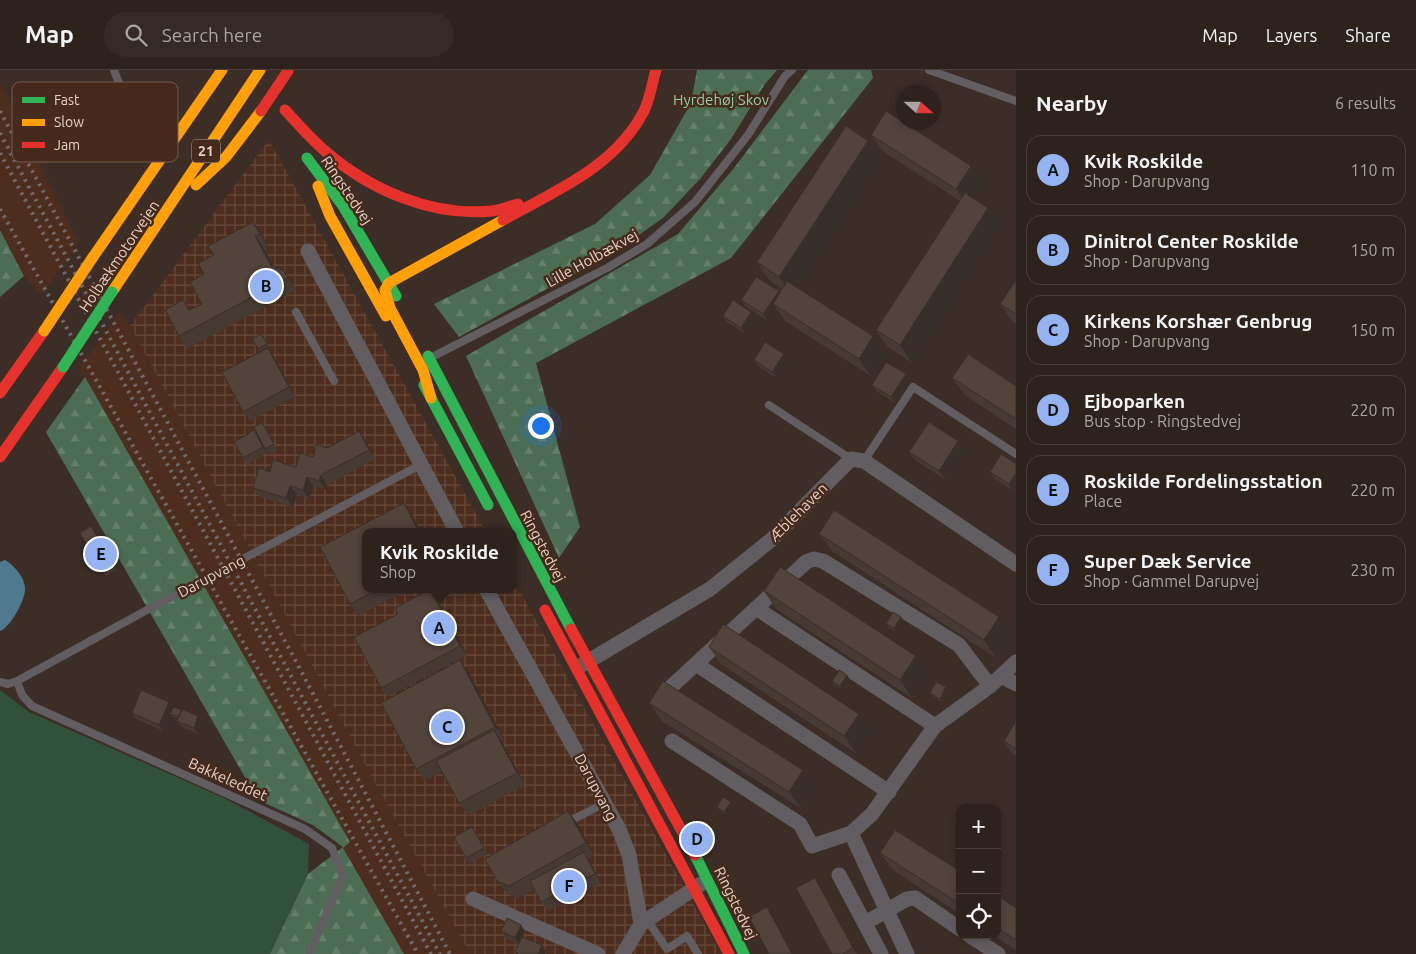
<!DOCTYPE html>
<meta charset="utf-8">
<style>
body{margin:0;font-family:Ubuntu,sans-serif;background:#352a25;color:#f1f3f6}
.controls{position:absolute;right:15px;bottom:15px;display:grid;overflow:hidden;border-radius:10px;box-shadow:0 2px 8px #0003}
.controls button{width:45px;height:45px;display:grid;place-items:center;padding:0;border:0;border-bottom:1px solid #483f3b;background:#2d221c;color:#f1f3f6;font:25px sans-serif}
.compass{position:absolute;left:896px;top:15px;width:45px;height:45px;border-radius:50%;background:#2d221c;box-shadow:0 2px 8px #0003;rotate:111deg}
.you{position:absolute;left:540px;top:355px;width:18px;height:18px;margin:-12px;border:4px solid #fff;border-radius:50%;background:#1a73e8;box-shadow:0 0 0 8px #1a73e833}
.badge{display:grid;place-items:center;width:32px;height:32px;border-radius:50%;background:#95b2f1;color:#111;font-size:16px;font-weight:700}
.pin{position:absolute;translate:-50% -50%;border:2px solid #fff;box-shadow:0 1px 5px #0006}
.popup{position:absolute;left:362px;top:458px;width:155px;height:65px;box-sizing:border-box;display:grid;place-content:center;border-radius:10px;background:#2d221c;filter:drop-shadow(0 1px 4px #0005);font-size:16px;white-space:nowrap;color:#a7a4a3}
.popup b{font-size:19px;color:#f1f3f6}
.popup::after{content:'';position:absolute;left:50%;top:100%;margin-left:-10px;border:10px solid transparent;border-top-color:#2d221c}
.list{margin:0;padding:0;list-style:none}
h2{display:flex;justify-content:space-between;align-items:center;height:65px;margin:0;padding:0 20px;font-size:21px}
h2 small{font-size:16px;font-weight:400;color:#a7a4a3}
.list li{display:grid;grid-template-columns:32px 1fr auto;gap:15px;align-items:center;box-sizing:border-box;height:70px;margin:0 10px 10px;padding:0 10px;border:1px solid #483f3b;border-radius:15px}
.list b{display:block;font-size:19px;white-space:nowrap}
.list p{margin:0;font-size:16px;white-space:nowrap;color:#a7a4a3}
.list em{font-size:16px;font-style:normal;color:#a7a4a3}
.icon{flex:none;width:28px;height:28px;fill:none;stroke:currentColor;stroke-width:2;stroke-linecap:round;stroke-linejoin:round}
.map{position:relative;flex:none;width:1016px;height:884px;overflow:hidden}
header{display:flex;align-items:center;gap:30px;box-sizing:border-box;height:70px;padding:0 25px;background:#2d221c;border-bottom:1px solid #483f3b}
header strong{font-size:24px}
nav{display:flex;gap:28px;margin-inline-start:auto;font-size:18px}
.search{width:350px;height:45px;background:#352a25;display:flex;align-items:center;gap:12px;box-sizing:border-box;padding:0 18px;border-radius:28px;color:#a7a4a3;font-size:19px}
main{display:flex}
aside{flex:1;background:#2d221c}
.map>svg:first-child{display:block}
</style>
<header>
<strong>Map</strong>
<div class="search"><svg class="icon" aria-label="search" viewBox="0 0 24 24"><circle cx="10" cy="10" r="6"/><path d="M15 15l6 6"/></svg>Search here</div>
<nav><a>Map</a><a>Layers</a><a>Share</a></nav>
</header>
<main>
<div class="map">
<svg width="1016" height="884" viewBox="0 0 1016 884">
<defs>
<pattern id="industrial-grid" width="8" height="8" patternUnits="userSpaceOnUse" patternTransform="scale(1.25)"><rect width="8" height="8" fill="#4d2d1d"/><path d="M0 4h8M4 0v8" fill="none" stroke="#664a3c"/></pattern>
<pattern id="forest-firs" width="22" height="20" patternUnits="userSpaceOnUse" patternTransform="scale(1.25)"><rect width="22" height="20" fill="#4c6d54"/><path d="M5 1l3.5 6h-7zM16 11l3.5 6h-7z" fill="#66816b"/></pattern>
</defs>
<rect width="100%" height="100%" fill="#3c2e26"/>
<path fill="url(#industrial-grid)" d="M269,70l217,392h-121v57h148v-10l208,375h-251l-101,-182 -239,-446z"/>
<path fill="#4d2d1d" d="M0,13l79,159 -37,53 -18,-19 -24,-46z
M120,242l10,14 239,446 101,182h-68l-59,-107 7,-5 -265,-465 -7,-7z"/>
<path fill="#32513a" d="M0,620l29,22 195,86 85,46 -1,30 -38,80h-270z"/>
<path fill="url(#forest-firs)" d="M697,0h80l-12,14 -34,55 -31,40 -37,39 -47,33 -157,86 -25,-33 161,-80 55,-49 41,-72z
M808,0h63l2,8 -142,180 -195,105 44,164 -21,31 -93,-202 212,-122 56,-66z
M0,160l24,46 -24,21z
M85,307l265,465 -7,6 61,106h-134l38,-80 35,-27 -30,-22 -55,-25 -212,-368z"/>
<path fill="#507990" d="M5,490c9,5 20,18 20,28 1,11 -15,40 -25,43v-69z"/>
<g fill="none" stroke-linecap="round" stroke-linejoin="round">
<path stroke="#615d60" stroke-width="8" d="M929,0l87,31
M77,85l24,-32 19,-37 -6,-16
M296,242l38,69
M430,288l177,-90 40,-24 48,-42 53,-67 37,-59 7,-6
M769,335l82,54
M864,391l49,-74 103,67
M258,481l164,-87
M17,611l5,14 10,11 273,123 27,19 11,28 -34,78
M0,612l8,2 9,-3 163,-89
M566,753l39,-20
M647,850l20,29 20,-13 11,18"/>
<path stroke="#615d60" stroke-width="15" d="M308,181l149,281
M486,519l133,240 10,26 12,69 60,-40
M756,538l179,118
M696,594l193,128
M582,595l128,-76 61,-49 80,-81 13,2 152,103
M1001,606l15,8
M671,617l135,-125 8,-3 9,2 136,84 31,41
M672,671l128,83 12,22 39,-13
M839,805l42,79
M473,829l125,55
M865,853l42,-24 8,-1 45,31
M969,865l29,19
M623,884l18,-30
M907,884l-56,-121 21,-19 63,-88 55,-40 26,-24"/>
<path stroke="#30b455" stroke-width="11" d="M307,88l36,48 53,90
M428,286l143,273
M424,315l64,120
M695,785l49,99"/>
<path stroke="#ff9f0a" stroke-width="11" d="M196,115l30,-28 35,-46
M318,116l12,30 56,100
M93,187l129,-187
M112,222l148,-222
M431,328l-8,-28 -33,-62 -5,-18 4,-7 114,-63"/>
<path stroke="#e5322d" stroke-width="11" d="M285,40c13,14 25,28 40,41 45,39 107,66 167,60 9,-1 18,-5 26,-7
M503,150c52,-29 112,-53 141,-109 6,-12 8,-28 12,-41
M0,323l44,-62
M0,387l63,-90
M545,540l184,344
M571,559l124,226"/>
<path stroke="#716a6a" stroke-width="4" stroke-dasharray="2.5 5" stroke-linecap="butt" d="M0,41l300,558 150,285
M0,63l440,821
M0,83l431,801
M0,139l418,745"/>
<path stroke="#615d60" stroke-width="8" d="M180,522l78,-41"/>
<path stroke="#30b455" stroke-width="11" d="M63,297l49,-75"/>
<path stroke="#ff9f0a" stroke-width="11" d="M44,261l49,-74"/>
<path stroke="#e5322d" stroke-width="11" d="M261,41l27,-40"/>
</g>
<path fill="#473a33" d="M871,65l112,49 -9,14 14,10 13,17 -89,138 -24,-16 -12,-17 84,-129 -76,-49z
M881,89l-84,128 88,67 -14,22 -86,-55 -9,-13 -8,13 -23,-15 -4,-6 38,-9 1,2 2,-4 -13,-9 -12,-18z
M253,152l9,12 6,12 -4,2 10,19 9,3 9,12 4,8 -109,59 -8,-13 11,-26 12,-6 2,-30z
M1016,210v44l-3,-2 -13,-18z
M751,242l5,6 -11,16 -18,-12 -4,-6z
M263,267l6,10 -9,5 -2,-3z
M784,284l4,6 -11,18 -19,-12 -4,-6z
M274,287l21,40 -45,24 -7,-9z
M906,304l4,6 -15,23 -19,-12 -4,-6z
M952,308l64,8v43l-51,-34z
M266,359l12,22 -8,4 -5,-6z
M258,366l9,17 -20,12 -4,-7z
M365,370l10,19 -48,26 -1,5 -13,-4 -4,13 -12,-4 -4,12 -33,-10 -7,-9 17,-16 26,-5 31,-19z
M958,371l7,9 -19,30 -30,-19 -7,-9z
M1001,384l12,37 -19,-13 -4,-6z
M404,433l8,12 -47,74h44l-51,27 -8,-12z
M95,463l22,37 -11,6 -4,-6z
M819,464l180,83 12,18 -15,23 -164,-107z
M430,519l7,10 30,56 -80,42 -6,-9 17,-74z
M764,521l152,65 12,18 -16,24 -136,-89z
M901,547l2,3 -7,12 -8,-5 -2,-3z
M709,577l163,84 -15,23 -136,-90z
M469,603l35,66 -3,2 24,44 -57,31 -9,-13 -17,-31 -17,9 -9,-12z
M849,608l-7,11 -8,-5 -2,-3z
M948,621l-6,11 -10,-6 -2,-3z
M649,633l166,84 -13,22 -140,-88z
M173,638l30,15 -5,11 -16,-7 -5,-6 1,-2 -5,-2 -3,-3 -7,17 -27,-12 -4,-6z
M1016,651v35l-4,-3 -8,-12z
M733,735l-7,10 -7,-5 -2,-3z
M577,753l17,32 -6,4 13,24 -53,28 -7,-9 -6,-13 -17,10 -12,-6 -9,-12z
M472,757l16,27 -18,10 -4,-6z
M705,761l3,7 -3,1 -2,-3z
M880,783l80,18v43l-67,-44z
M997,825l19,13v42l-23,-15h4z
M827,826l31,58h-26z
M501,861h24l-2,6 23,14 -1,3h-28l-2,-2 4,-8 -14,-6z"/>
<path fill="#392f29" d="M868,71l13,18 -89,136 -13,-18z
M971,96l12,18 -14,23 -13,-18z
M988,138l13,17 -89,138 -12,-18z
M253,152l9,12 6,12 -8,-12z
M255,166l9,12 16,31 -9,-13z
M283,200l9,12 4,8 -8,-12z
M779,221l4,6 -10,7 3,4 -8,13 -5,-7z
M751,242l5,6 -11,16 -4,-6z
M873,266l12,18 -14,22 -12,-17z
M268,278l6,9 21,40 -6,-10z
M784,284l4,6 -11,18 -5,-6z
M906,304l4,6 -15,23 -4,-6z
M254,360l4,6 9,17 -4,-6z
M359,361l6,9 10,19 -6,-9z
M958,371l7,9 -19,30 -7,-9z
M1016,403v13l-3,5 -4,-7z
M321,405l6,10 -1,5 -7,-9z
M307,407l6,9 -4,13 -6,-9z
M290,416l7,9 -4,12 -7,-9z
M404,433l8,12 9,17h-2z
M430,519l7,10 30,56 -7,-9z
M901,547l2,3 -7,12 -2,-4z
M999,547l12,18 -15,23 -12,-18z
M916,586l12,18 -16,24 -12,-18z
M460,590l9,13 35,66 -9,-12z
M847,605l2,3 -7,11 -2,-3z
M946,617l2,4 -6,11 -2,-3z
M169,632l4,6 -10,23 -4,-6z
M859,644l13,17 -15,23 -13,-18z
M198,646l5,7 -5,11 -4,-6z
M494,660l8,12 23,43 -8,-12z
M803,700l12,17 -13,22 -13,-17z
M731,732l2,3 -7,10 -2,-3z
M568,741l9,12 17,32 -8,-12z
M584,782l6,10 11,21 -6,-9z
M815,808l12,18 31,58h-1l-4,-6z
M767,837l12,18 16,29h-3z
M521,855l4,6 -6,13 -4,-6z
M542,875l4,6 -1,3h-7z"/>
<path fill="#52433b" stroke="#392f29" d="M886,41l85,55 -15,23 -85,-54z
M846,56l22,15 -89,136 -22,-15z
M965,123l23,15 -88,137 -24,-15z
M253,152l7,12 -5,2 16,30 12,4 5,8 -109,58 -14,-26 18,-10 6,10 13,-6 -12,-22 14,-8 -6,-11 16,-8 -6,-9z
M756,207l23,14 -16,23 -22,-14z
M1016,210v34l-16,-10z
M787,211l86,55 -14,23 -86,-55z
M733,230l18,12 -10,16 -18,-12z
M261,264l6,10 -9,5 -6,-10z
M765,272l19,12 -12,18 -18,-12z
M268,278l21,39 -46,25 -21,-40z
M968,284l48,32v33l-64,-41z
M886,292l20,12 -15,23 -19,-12z
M262,352l12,22 -9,5 -11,-22z
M929,352l29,19 -19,30 -30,-19z
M254,360l9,17 -20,11 -9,-16z
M359,361l10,19 -48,25 -2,6 -12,-4 -4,13 -13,-4 -4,12 -33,-10 6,-20 11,4 3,-12 23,7 4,-14 13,4 3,-13 11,4z
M1001,384l15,10v9l-7,11 -19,-12z
M404,433l15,29h-54v57h13l-28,15 -30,-57z
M834,440l165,107 -15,23 -165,-106z
M91,456l22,38 -11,6 -22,-37z
M780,497l136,89 -16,24 -136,-89z
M430,519l30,57 -79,42 -27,-51 44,-23 -3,-6z
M893,542l8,5 -7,11 -8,-4z
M723,554l136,90 -15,22 -135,-89z
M460,590l35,67 -79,42 -35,-66z
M839,600l8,5 -7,11 -8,-5z
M663,611l140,89 -14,22 -140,-89z
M936,612l10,5 -6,12 -10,-6z
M141,620l28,12 -10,23 -27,-12z
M174,637l8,3 -3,7 -9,-3z
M182,639l16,7 -4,12 -17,-7z
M1016,651v28l-12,-8z
M494,660l23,43 -58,30 -23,-42z
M723,727l8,5 -7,10 -7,-5z
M568,741l18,32 -77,43 -12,-5 -12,-22z
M472,757l12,21 -18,10 -12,-21z
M702,758l4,7 -3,1 -3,-7z
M895,760l65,41v33l-80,-51z
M584,782l11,22 -54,28 -11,-21z
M815,808l38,70 -10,6h-11l-36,-66z
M997,825l19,13v32l-19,-12z
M767,837l25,47h-23l-20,-37z
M507,848l14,7 -6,13 -14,-7z
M522,867l20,8 -4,9h-19l-4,-2z"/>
<g text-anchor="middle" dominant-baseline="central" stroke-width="5" stroke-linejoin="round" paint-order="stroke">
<rect fill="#462a1c" stroke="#b59f94" stroke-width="1" x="192" y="69.5" width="28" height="23" rx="4"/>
<g font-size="14" font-weight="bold" fill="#e4d1c8">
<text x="206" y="81">21</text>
</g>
<g font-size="15" fill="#8dd0a2" stroke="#462a1c">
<text x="721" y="29">Hyrdehøj Skov</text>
</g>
<g font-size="15" fill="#e4d1c8" stroke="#462a1c">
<text transform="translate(347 120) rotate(56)">Ringstedvej</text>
<text transform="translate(119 186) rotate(-56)">Holbækmotorvejen</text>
<text transform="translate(592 188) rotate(-29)">Lille Holbækvej</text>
<text transform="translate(798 442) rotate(-45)">Æblehaven</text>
<text transform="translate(543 476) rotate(62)">Ringstedvej</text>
<text transform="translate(211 506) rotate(-28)">Darupvang</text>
<text transform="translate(228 709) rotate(24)">Bakkeleddet</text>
<text transform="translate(596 717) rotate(62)">Darupvang</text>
<text transform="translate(736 833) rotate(64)">Ringstedvej</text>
</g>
</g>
<rect x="12" y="12" width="166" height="80" rx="8" fill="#462a1c" stroke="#755c50" stroke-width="1"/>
<rect x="22" y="27" width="23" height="6" fill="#30b455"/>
<rect x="22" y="49" width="23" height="7" fill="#ff9f0a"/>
<rect x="22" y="72" width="23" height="6" fill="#e5322d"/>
<g font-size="14" fill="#e4d1c8">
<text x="54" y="35">Fast</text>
<text x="54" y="57">Slow</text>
<text x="54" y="80">Jam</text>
</g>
</svg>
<div class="controls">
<button>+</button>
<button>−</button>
<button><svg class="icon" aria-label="locate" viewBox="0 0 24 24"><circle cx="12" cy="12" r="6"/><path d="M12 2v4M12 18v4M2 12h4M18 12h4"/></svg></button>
</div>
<svg class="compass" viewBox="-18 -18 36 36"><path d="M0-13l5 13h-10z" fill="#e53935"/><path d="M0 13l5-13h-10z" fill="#a7a4a3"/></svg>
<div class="you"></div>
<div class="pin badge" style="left:439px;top:558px">A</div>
<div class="popup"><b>Kvik Roskilde</b>Shop</div>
<div class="pin badge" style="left:266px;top:216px">B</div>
<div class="pin badge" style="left:447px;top:657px">C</div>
<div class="pin badge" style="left:697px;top:769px">D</div>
<div class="pin badge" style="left:101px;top:484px">E</div>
<div class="pin badge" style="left:569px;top:816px">F</div>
</div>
<aside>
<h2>Nearby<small>6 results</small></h2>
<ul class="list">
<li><span class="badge">A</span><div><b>Kvik Roskilde</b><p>Shop · Darupvang</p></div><em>110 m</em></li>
<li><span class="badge">B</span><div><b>Dinitrol Center Roskilde</b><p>Shop · Darupvang</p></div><em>150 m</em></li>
<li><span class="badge">C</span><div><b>Kirkens Korshær Genbrug</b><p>Shop · Darupvang</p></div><em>150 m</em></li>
<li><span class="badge">D</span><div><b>Ejboparken</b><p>Bus stop · Ringstedvej</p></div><em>220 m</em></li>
<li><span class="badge">E</span><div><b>Roskilde Fordelingsstation</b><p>Place</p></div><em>220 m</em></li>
<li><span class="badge">F</span><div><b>Super Dæk Service</b><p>Shop · Gammel Darupvej</p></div><em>230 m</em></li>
</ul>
</aside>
</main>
